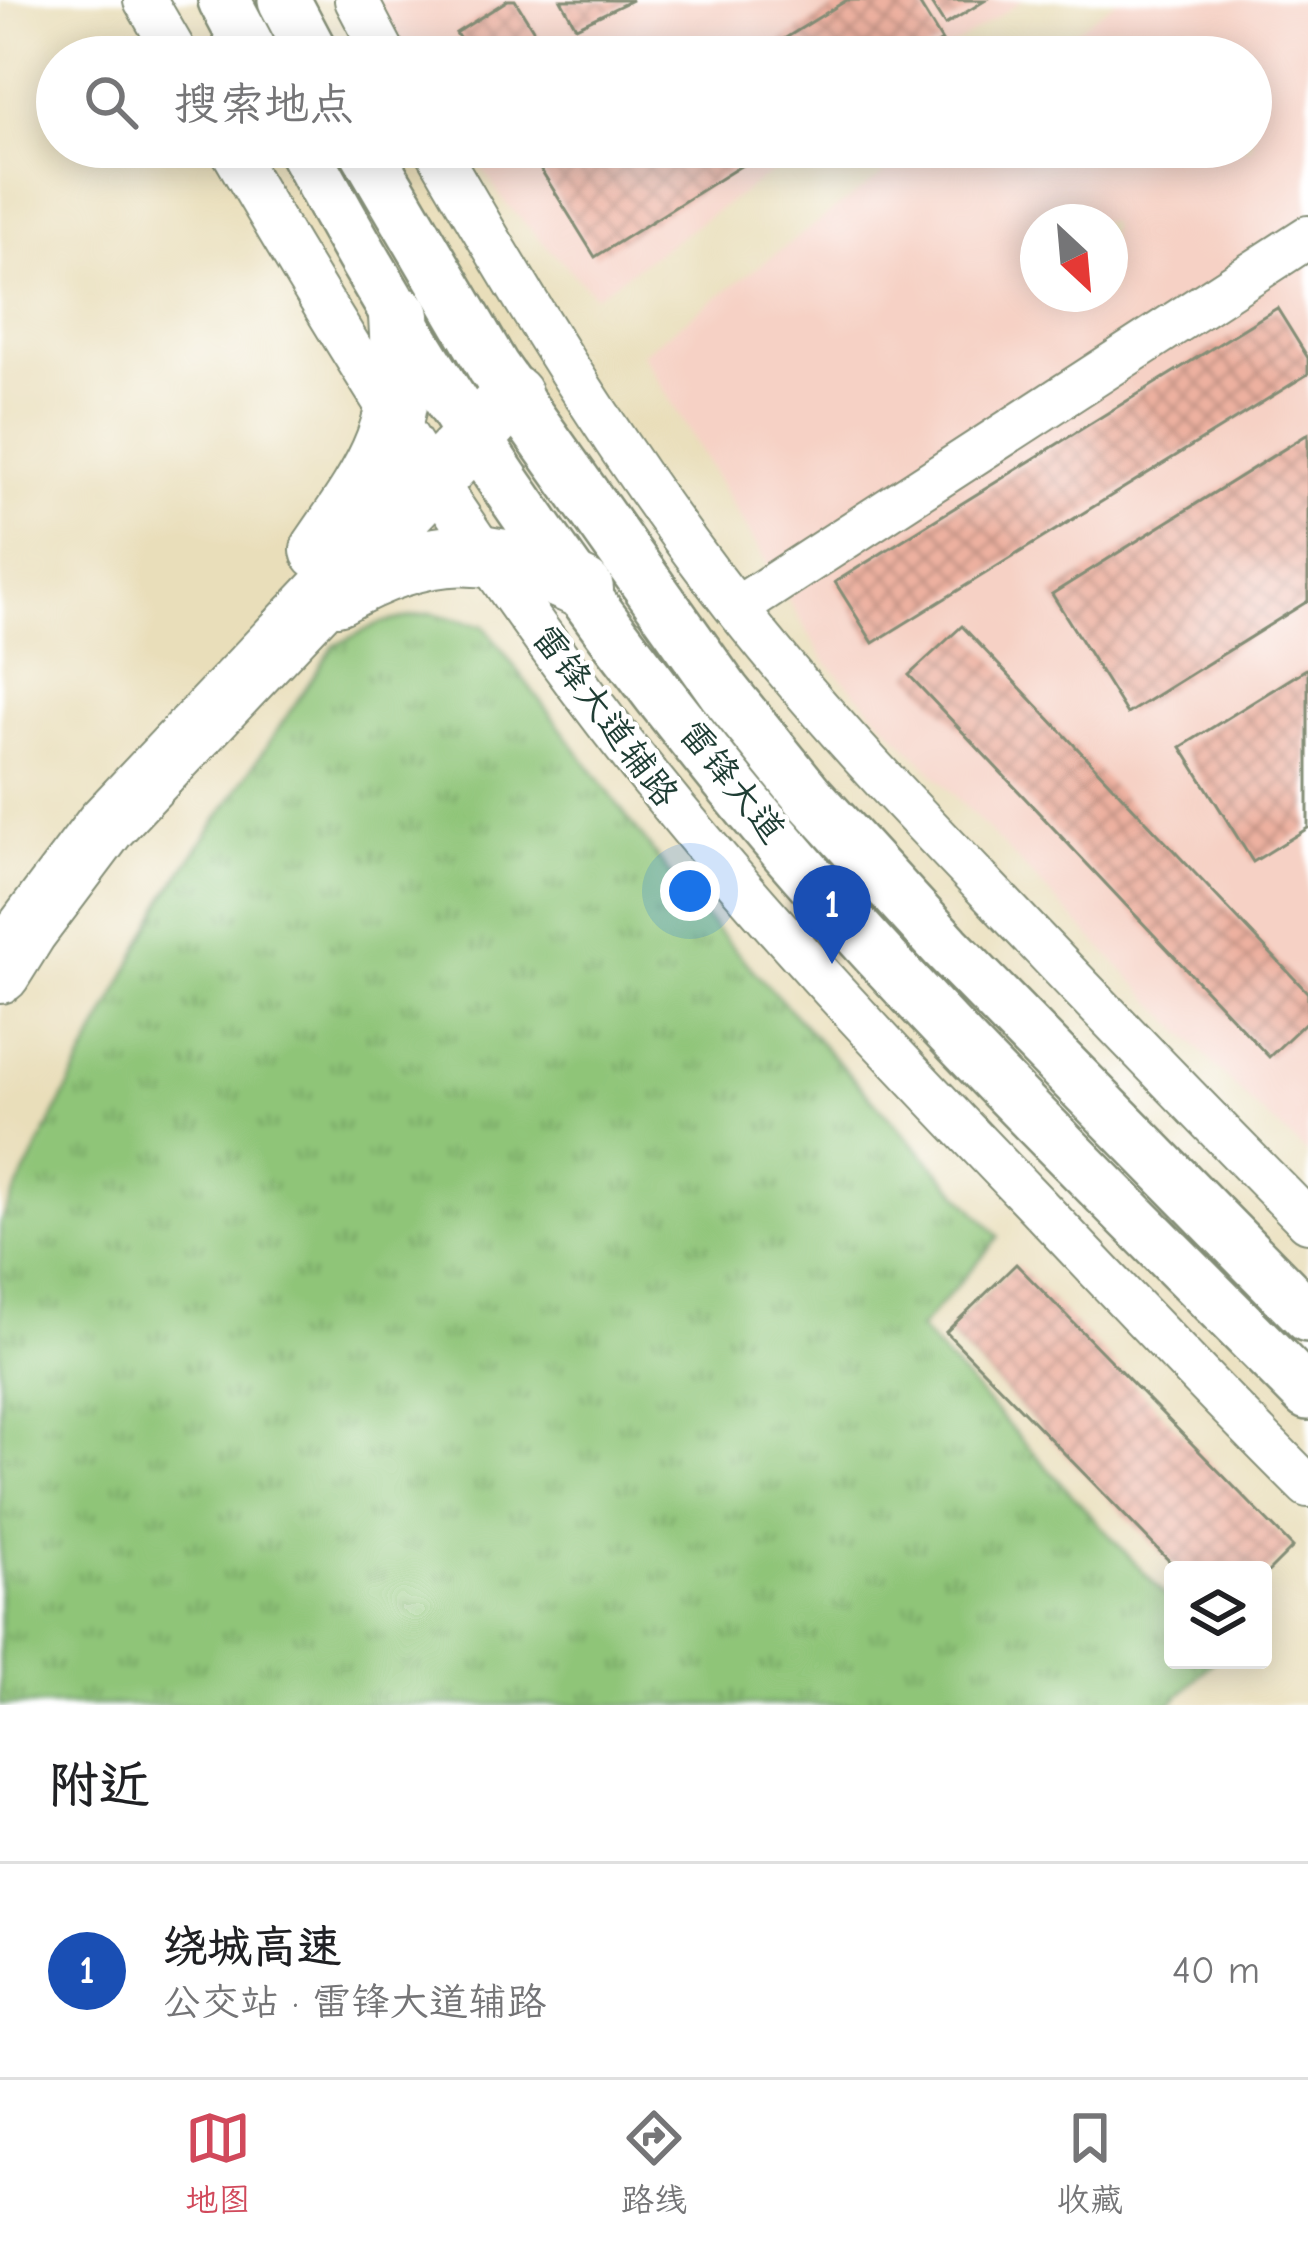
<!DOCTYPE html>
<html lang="zh">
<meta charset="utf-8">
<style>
body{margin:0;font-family:"Comic Neue","LXGW WenKai TC",sans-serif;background:#f2f2f2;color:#202124}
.controls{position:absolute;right:36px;bottom:36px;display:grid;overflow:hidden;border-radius:12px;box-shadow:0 6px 30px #0003}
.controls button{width:108px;height:108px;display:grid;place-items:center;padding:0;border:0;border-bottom:3px solid #e0e0e0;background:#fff;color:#202124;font:60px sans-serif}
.compass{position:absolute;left:1020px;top:204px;width:108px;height:108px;border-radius:50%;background:#fff;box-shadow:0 6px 30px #0003;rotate:154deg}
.you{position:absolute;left:690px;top:891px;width:42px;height:42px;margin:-30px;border:9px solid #fff;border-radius:50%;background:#1a73e8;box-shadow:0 0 0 18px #1a73e833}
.badge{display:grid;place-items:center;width:78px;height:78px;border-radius:50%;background:#d1495b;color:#fff;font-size:39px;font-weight:700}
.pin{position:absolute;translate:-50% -99px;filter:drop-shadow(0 3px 6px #0008)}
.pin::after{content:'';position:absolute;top:63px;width:42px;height:36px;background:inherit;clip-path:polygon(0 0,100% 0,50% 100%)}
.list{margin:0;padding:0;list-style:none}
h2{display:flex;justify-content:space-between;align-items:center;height:156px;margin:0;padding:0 48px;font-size:51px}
h2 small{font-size:39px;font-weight:400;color:#757577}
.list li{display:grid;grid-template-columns:78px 1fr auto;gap:36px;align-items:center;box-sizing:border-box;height:216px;padding:0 48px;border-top:3px solid #e0e0e0}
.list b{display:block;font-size:45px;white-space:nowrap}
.list p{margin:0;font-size:39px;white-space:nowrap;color:#757577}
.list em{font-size:39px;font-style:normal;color:#757577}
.icon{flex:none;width:66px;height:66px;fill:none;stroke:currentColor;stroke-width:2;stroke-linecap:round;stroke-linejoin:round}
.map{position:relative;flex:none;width:1308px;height:1705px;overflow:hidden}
.search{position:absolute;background:#fff;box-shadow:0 6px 30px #0003;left:36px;right:36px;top:36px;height:132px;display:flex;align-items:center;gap:30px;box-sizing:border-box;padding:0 42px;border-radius:66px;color:#757577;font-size:45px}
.sheet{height:372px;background:#fff}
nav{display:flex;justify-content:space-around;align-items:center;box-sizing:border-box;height:168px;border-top:3px solid #e0e0e0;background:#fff;font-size:33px;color:#757577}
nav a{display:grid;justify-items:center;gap:6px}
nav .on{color:#d1495b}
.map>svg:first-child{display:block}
</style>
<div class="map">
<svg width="1308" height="1705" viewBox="0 0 1308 1705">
<defs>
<pattern id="park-tufts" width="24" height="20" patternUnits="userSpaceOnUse" patternTransform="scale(3)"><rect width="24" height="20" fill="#8fc578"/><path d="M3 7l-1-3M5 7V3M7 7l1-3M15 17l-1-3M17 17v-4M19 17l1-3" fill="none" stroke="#74a163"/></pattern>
<pattern id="building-cross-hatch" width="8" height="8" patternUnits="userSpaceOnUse" patternTransform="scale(3)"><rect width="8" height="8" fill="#edb1a0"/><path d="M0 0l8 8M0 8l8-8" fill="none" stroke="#bf9183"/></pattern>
</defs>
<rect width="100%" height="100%" fill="#fff"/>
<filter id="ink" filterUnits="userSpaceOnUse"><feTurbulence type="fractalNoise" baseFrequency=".00833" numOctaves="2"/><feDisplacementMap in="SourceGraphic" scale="24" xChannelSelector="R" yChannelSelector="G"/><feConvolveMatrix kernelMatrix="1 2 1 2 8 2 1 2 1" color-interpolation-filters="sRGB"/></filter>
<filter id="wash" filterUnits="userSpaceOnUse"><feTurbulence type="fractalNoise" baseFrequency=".004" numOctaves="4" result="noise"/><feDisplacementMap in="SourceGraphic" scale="48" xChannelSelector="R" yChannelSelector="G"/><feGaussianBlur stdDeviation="2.7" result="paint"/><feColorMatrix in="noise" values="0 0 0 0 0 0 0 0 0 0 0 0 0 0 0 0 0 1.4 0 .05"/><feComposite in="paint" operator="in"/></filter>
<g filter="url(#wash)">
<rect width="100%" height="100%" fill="#e9deba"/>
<path fill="#f6d1c5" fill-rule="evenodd" d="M377,0h646l-87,57h-528z
M1117,0h191v1154l-59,-53 -424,-440 -183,-308 277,-206h332v-90h-211zM1038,222h72v72h-72z
M468,147h340l-213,149 -89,-92z"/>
<path fill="url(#park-tufts)" stroke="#578156" stroke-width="3" d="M431,613l53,13 206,275 309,336 -80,92 254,275v56h41l-44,45h-1170v-482l165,-326 169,-251 46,-23z"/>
<g id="blocks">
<path fill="url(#building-cross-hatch)" d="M508,0h7l35,57h-79l-15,-24z
M561,0h71l-56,27z
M847,0h70l25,41 -26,16h-161z
M929,0h57l-41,25z
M527,147l80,2 164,-2 -176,110z
M1277,308l31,50v16l-435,269 -38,-61z
M1308,434v167l-181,113 -75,-120z
M962,626l346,367v27l-39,37 -360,-382z
M1308,668v160l-55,34 -72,-115z
M1016,1264l277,283 -30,30v-7h-85l-232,-238z"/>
</g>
</g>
<g filter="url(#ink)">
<use href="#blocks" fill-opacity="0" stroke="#848e77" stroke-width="3"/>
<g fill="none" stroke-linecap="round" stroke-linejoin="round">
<g stroke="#848e77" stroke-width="46">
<path id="minor" d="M145,0l33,57
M356,0l30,57
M230,147c127,218 259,430 417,627 119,149 251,287 383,424 92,97 183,194 278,288
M435,147c104,180 215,361 349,520 64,77 133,149 202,221 106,112 213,223 322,333
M737,608l571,-371"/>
</g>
<g stroke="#848e77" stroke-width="56">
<path id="major" d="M224,0l30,57
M284,0l30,57
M302,147c124,234 279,457 448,661 172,207 369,394 558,586
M364,147l129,220 231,325 85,105 137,150 362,369"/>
</g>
<g stroke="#848e77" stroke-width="64">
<path id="highway" d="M321,550c61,-88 86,-124 78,-234
M337,595c90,-51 155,-52 246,-6
M0,973l27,-43 79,-105 406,-429"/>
</g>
<use href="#minor" stroke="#fff" stroke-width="42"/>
<use href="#major" stroke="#fff" stroke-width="51"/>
<use href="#highway" stroke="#fff" stroke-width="60"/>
</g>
</g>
<g text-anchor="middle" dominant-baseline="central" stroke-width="9" stroke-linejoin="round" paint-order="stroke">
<g font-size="36" fill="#1f3d34" stroke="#fff">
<text transform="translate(605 716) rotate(53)">雷锋大道辅路</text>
<text transform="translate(732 782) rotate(51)">雷锋大道</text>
</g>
</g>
</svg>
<div class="controls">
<button><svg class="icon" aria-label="layers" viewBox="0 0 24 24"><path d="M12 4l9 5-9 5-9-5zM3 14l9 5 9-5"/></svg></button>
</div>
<svg class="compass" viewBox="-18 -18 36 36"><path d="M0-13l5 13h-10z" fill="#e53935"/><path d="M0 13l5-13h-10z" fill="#757577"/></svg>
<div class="you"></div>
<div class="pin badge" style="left:832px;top:964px;background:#1a4fb4">1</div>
<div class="search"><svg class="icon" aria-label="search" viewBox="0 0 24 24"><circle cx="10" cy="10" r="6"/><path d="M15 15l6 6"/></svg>搜索地点</div>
</div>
<section class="sheet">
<h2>附近<small></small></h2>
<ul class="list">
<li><span class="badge" style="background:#1a4fb4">1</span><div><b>绕城高速</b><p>公交站 · 雷锋大道辅路</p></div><em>40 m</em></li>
</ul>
</section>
<nav>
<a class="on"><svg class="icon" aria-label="map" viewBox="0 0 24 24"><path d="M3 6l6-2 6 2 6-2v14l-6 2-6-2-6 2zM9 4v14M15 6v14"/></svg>地图</a>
<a><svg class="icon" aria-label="directions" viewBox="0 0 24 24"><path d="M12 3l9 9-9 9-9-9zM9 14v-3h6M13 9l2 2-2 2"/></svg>路线</a>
<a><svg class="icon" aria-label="saved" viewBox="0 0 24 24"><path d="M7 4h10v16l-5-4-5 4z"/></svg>收藏</a>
</nav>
